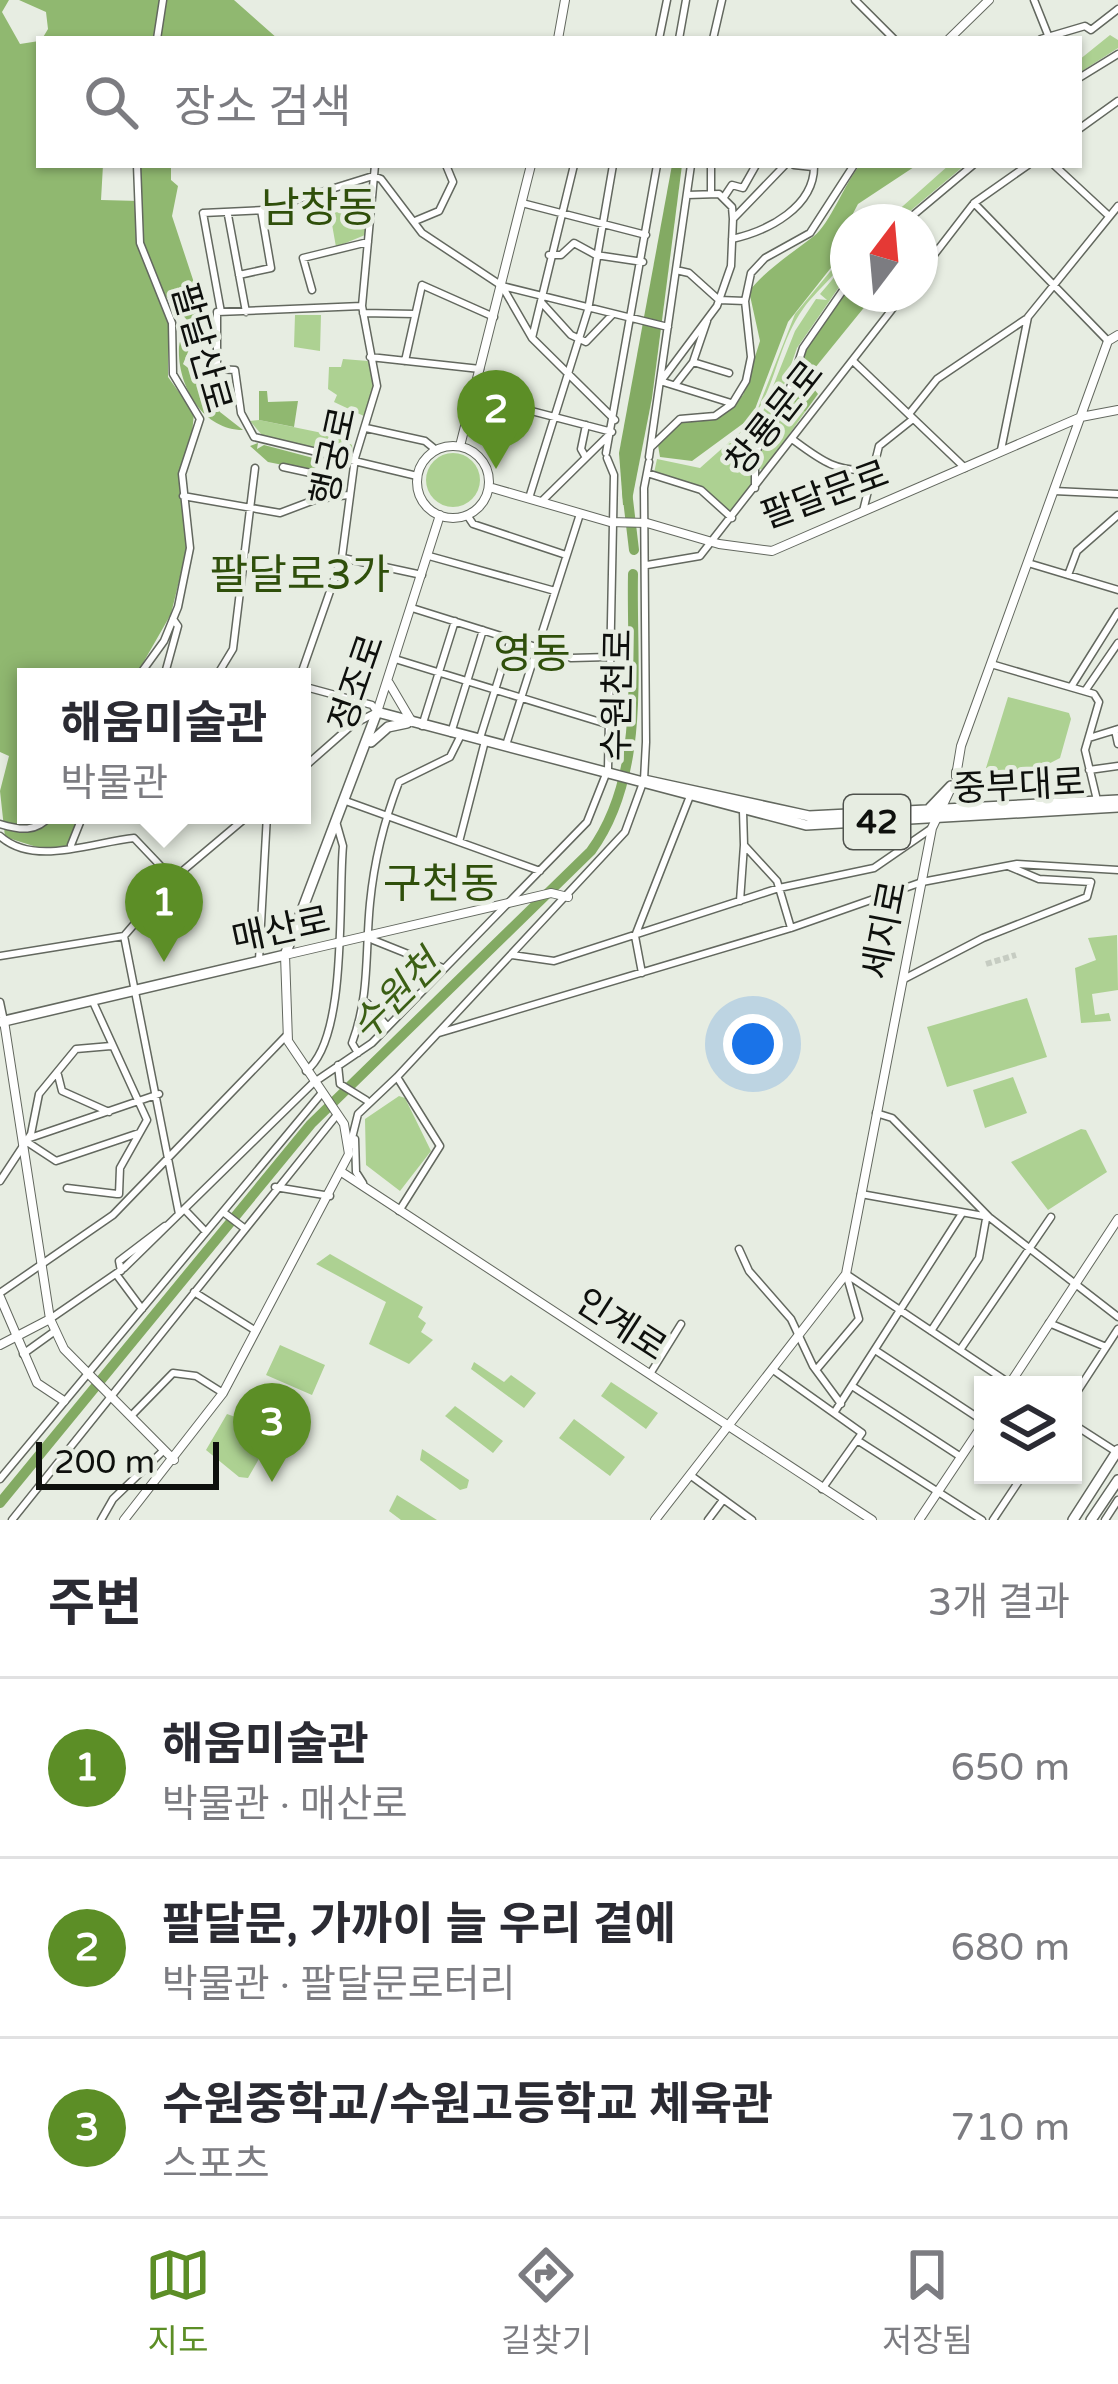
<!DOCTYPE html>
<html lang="ko">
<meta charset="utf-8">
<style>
body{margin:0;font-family:"Varela Round","Noto Sans KR",sans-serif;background:#f2f2f3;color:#2b2b33}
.controls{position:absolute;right:36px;bottom:36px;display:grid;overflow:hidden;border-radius:0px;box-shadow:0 3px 9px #0004}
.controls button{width:108px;height:108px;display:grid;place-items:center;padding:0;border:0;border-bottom:3px solid #e1e1e2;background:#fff;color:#2b2b33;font:60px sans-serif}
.compass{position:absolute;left:830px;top:204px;width:108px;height:108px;border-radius:50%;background:#fff;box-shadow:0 3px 9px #0004;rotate:16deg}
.scale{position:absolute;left:36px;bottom:30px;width:183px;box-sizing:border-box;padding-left:12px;border:6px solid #0e100d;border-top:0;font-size:33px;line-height:42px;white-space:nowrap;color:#0e100d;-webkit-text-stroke:9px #e7ede2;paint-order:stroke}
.you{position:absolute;left:753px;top:1044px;width:42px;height:42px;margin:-30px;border:9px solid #fff;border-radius:50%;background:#1a73e8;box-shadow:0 0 0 18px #1a73e833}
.badge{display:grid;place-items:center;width:78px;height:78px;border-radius:50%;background:#5c8e26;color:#fff;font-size:39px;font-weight:700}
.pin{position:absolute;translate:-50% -99px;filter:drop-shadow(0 3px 6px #0008)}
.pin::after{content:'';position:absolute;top:63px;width:42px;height:36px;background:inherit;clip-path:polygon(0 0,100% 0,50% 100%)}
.popup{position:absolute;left:17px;top:668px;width:294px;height:156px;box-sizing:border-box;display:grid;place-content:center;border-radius:0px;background:#fff;filter:drop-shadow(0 3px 9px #0005);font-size:39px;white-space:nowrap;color:#7c7c81}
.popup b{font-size:45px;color:#2b2b33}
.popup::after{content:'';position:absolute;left:50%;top:100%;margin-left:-24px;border:24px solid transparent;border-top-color:#fff}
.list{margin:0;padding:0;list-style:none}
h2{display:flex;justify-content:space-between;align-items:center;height:156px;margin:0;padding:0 48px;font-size:51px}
h2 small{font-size:39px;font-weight:400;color:#7c7c81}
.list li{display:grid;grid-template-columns:78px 1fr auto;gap:36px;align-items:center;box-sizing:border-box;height:180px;padding:0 48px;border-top:3px solid #e1e1e2}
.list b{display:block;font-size:45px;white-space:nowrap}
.list p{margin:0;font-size:39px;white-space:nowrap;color:#7c7c81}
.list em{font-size:39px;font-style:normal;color:#7c7c81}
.icon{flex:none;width:66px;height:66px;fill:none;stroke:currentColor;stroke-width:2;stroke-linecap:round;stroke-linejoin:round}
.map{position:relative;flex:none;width:1118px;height:1520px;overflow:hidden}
.search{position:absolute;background:#fff;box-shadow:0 3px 9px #0004;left:36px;right:36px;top:36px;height:132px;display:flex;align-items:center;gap:30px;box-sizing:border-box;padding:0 42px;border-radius:0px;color:#7c7c81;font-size:45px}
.sheet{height:696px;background:#fff}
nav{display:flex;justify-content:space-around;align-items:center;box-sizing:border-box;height:168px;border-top:3px solid #e1e1e2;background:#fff;font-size:33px;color:#7c7c81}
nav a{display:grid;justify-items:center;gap:6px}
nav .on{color:#5c8e26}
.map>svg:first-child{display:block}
</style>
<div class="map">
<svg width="1118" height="1520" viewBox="0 0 1118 1520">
<rect width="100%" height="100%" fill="#e7ede2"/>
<path fill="#add192" d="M1110,35l8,5v8l-39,25v-13z
M949,165h16l-68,57h-12z
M355,210l3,12 8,-1 -1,14 -29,12 -6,-34z
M848,250c-7,23 -31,39 -45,59 -33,47 -25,98 -77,136l36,-17 -4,-4 37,-93 21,-32 11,1 -7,-6 28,-33v13l-51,74 -29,82 -26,22 4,10 6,-2 1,24 -23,28 -27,-23 -49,-16 3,-14 43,9 53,-47 42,-107z
M295,315h26l-1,36 -26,-4z
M343,359l25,2 7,26 -9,30 -32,-15 3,-7 -9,-6 1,-22h12z
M789,397l16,15 -41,58 -5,-1 -1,-17z
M259,420l78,16 15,9 1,10 -73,-14 -18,-6 -12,-14z
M426 480a27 27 0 1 1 54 0a27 27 0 1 1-54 0Z
M1008,697l61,16 2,6 -11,39 -37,19 -37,-9z
M1117,935l1,55 -26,4 3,21 14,-2 2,8 -30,2 -6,-55 21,-8 -8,-22z
M1027,998l20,59 -100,30 -20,-60z
M1013,1077l14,36 -42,15 -12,-38z
M399,1096l6,2 26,53 -31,40 -34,-26 -1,-46z
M1081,1129l5,1 21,42 -59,38 -37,-48z
M330,1254l93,53 -5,10 8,6 -5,9 12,8 -24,24 -40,-20 17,-42 -70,-38z
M280,1345l45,20 -13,30 -46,-20z
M474,1362l30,20 7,-7 25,18 -12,15 -53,-39z
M611,1382l47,31 -12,16 -45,-33z
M455,1406l48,35 -10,12 -48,-37z
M227,1414l37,13 -3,13 7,3 -20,35 -9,-1 -33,-27z
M574,1419l51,38 -15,19 -51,-38z
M422,1449l47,31 -2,8 -7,2 -40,-30z
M397,1495l40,25h-36l-12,-9z"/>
<path fill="#90b870" d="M0,0h9l-7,12 18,32 19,-3v124h64l-2,35 39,1 1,-36h30v15l7,6 -6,30 32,97 -21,51 32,24 5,24 23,18c-40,0 -66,-44 -64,-83 1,-11 8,-16 8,-27l-22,-25 -6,5 9,24v53l26,36 -3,31 -12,32 8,72 -16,66 -36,63h-109v138l54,2 -13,30 -24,2 -38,-12 -5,-46 9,-35 -9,-4z
M19,0h215l44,39h-236l6,-10 -2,-17z
M860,165h57l-59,39 -12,23 -1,23 -57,72 -36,95 -60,44 -32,-4 -2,-12 24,-24 32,-4 29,-22 17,-54 -11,-50c18,-22 43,-38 65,-55 16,-12 30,-52 46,-71z
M848,286v8h27l-69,85 12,15 -13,18 -16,-15 17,-48z
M259,391h8l1,11 30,-1 -4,26 -35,-7z
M258,443l-1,6 7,-4 53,14 1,5 -5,7 -45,-9 -18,-16z"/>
<path fill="#83aa63" d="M672,165h10l-30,233 -21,107h-8l-4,-52z"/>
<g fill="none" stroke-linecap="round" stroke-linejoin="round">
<path stroke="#83aa63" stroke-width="10" d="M627,491l7,59
M0,1503l311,-379 280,-273c56,-77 40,-186 42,-277"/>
<path stroke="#c6ccc2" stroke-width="6" stroke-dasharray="6 3" stroke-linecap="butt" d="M986,964l30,-9"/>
<g stroke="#63685f" stroke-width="9">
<path id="minor" d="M855,0l39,39
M1034,0l14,35
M157,39l6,-39
M659,39l8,-39
M679,39l7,-39
M713,39l9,-39
M1041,39l44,-13 6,4 27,-21
M1079,78l39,-24
M1079,129l39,-28
M137,165l3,78 32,80 1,51 27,45 -18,55 8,74 -12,59 -14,34 -26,36
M794,165l19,2
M1054,165l55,51
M373,176l8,3 41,54 80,53 166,41
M711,191v-26
M687,195l32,-1 13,13 1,12
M724,197l8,-12 11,3 13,-23
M522,203l124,32
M974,203l134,138
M228,215l18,97
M415,221l24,-10 14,-29 -7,-17
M905,222l68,-57
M732,239c36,-8 83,-32 82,-74
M549,255h12l13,-12 22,12 47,7
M676,270l13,3 30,27 26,1
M920,273l54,-70 54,-38
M239,275l32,-7 -10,-58
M502,286l30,52 83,82
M312,290l-9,-32 65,-16
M542,303l29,32 15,7 26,-27
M362,306l-145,6v57l18,1 6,43 13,24 163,39
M221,312l-18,-99 61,-3 109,-34
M363,313l52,1
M707,321l-14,41 36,11
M532,338l42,-173
M370,357l110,12
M405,361l17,-76 72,32
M853,361l112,107
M660,381l71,22
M661,381l56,-75 14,-40 2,-47 52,-54
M675,385l18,-23
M474,396l138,36
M909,414l28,-35 89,-60
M366,428l59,13 11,9
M792,439c27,20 45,35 80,30
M651,447l29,-28 35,-3 17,-12 14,-23 5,-24 -6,-56 6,-28 14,-15 45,-25 44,-68
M1001,450l27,-133 90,-111
M606,453l51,-288
M585,456l-4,-7 5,-24
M649,457l42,-292
M283,467l46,10 4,17
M647,473l54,17 31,28
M755,488v-35l29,-47 19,-58 45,-65
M1054,491l64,3
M183,496l97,17 37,-14 31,-4
M529,498l59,-188 25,-145
M542,501l67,-66
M863,511l16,-65 34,-27
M467,515l6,9 93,31
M429,556l126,35
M343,558l79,17
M1028,563l90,27
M647,565l53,-9 204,-262
M1068,575l9,-24 41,-36
M412,608l159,50 38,-1
M395,659l215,66
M991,664l103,30 5,8 -14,48 12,50
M164,677l14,-51 -5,-7
M216,677l17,-28 22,-181
M300,677l42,-120 13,-99 22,-72 -15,-80 13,-141
M302,686l70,19 5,7 -25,13 -50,44
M1071,687l47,-75
M1085,691l33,-48
M422,726l33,-105
M1115,730l3,14
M451,733l32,-103
M480,738l31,-99
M1089,738l29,-9
M506,745l74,-231
M1089,770l29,-4
M343,800l197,71
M743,811l1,34 33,36 14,47
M0,824c20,6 36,9 51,-9
M0,836c34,31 93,6 134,2l39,41
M459,842l26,-101
M71,845l12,-30
M740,901l4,-56
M124,936l55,278
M373,940l70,28
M512,955l42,6 225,-73 95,-20 58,-40
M0,956l124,-20 49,-57 76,-64
M259,960l8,-145
M642,973l-7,-37 55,-140
M904,979l79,-41 104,-41 4,-15 -52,-3 -31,-13
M0,1002l4,19
M93,1002l54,118 -27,48 -1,26
M367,1003l20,23
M439,1033l352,-105 131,-46 95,-18 101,6
M358,1053l-6,-10c18,-48 13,-90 18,-140 4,-41 14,-82 29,-121l51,-25 11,-22
M338,1065l2,19 26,16
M306,1071c42,-32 32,-173 37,-225l-6,-21
M58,1075l4,16 47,21
M397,1077l43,69 -41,65
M876,1113l16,5 97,99 129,100
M27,1139l132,-45
M355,1139l1,33 7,11
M24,1140l32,21 83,-28
M350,1146l8,-32 39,-37 228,-245 19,-52 2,-38 -2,-254 5,-26
M0,1181l31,-47 8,-40 37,-45 35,-3
M275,1187l55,9
M67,1188l50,6
M861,1194l128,23
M185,1210l21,22
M223,1212l21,16
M739,1249l10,22 42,48 22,47 28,38
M121,1271l-2,-10 46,-35
M116,1274l26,35
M846,1274l166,111
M194,1292l62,39
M0,1293l113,-78 173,-179
M50,1319l74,-51 189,-185 59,-40 215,-221 21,-53 6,-294 -7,-17
M1049,1323l57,24
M931,1331l48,-73 7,-39
M875,1350l108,71
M960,1350l91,-133
M23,1354l32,-23
M772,1369l90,64 -40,56
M816,1370l43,-51 -12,-42
M650,1374l31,-50
M852,1386l109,71
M1073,1398l45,-69
M834,1413l127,-198
M131,1416l42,-43 23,3 27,17
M1073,1424l42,27
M857,1440l125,80
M690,1475l62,45
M0,1479l321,-385
M12,1520l324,-404
M101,1520l12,-21 51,-49
M708,1520l15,-20
M993,1520l30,-45
M1105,1520l13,-20"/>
</g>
<g stroke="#63685f" stroke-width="10">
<path id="tertiary" d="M558,39l7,-39
M949,39l40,-39
M460,446l71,-281
M417 482a36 36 0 1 1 72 0a36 36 0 1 1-72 0Z
M489,487l121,35 37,1 72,21 53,7 309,-134 37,-7
M389,683l23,39
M377,712l63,-197
M956,776l5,-30 147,-405 10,-6
M4,1021l46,298 14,30 110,111
M343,1173l529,347
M0,1297l37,86 27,18
M0,1345l50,-26
M1009,1385l109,-166
M124,1520l99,-127 126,-239 -5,-30 -56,-83 -3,-86 266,-62 17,4
M655,1520l191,-246 86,-446 18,-38
M919,1520l64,-96"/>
</g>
<g stroke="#63685f" stroke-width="12">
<path id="primary" d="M371,742l17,-15 19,-4
M957,772l2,16 17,20
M644,780l165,36 309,-16
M930,808l21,-22
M0,1022l285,-67 92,-243 429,113 312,-18
M1073,1520l45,-70
M1091,1520l27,-40"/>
</g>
<use href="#minor" stroke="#fff" stroke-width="6"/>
<use href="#tertiary" stroke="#fff" stroke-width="8"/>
<use href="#primary" stroke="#fff" stroke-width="9"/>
</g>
<g text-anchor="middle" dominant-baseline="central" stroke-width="9" stroke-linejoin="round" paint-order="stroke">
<rect fill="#e7ede2" stroke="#4f524d" stroke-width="3" x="844" y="795" width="66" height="54" rx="9"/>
<g font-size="33" font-weight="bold" fill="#0e100d">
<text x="877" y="822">42</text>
</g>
<g font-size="36" fill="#0e100d" stroke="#e7ede2">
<text transform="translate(201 348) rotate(74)">팔달산로</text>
<text transform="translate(775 418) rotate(-52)">창룡문로</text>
<text transform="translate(334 456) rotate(-78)">행궁로</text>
<text transform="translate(825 495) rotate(-20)">팔달문로</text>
<text transform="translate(357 683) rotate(-71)">정조로</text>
<text transform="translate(618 695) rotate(-89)">수원천로</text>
<text transform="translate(1019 786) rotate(-3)">중부대로</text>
<text transform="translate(281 930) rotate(-12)">매산로</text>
<text transform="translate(885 930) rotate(-79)">세지로</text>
<text transform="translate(621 1325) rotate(33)">인계로</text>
</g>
<g font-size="39" font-style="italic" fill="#3b5f14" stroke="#e7ede2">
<text transform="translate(396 996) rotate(-45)">수원천</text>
</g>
<g font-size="42" fill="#2f4f0b" stroke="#e7ede2">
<text x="319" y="208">남창동</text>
<text x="300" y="575">팔달로3가</text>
<text x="532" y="654">영동</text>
<text x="441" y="884">구천동</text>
</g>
</g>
</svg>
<div class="controls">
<button><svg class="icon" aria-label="layers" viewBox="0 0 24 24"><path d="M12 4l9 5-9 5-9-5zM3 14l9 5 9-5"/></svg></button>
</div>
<svg class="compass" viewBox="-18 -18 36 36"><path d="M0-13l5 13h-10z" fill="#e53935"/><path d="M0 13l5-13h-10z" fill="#7c7c81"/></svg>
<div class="scale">200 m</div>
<div class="you"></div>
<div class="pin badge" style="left:164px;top:962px">1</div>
<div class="popup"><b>해움미술관</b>박물관</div>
<div class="pin badge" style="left:496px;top:469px">2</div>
<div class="pin badge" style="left:272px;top:1482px">3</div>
<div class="search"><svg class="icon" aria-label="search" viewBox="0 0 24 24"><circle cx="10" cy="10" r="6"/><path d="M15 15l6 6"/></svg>장소 검색</div>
</div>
<section class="sheet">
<h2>주변<small>3개 결과</small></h2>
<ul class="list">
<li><span class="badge">1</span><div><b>해움미술관</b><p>박물관 · 매산로</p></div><em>650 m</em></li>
<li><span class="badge">2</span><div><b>팔달문, 가까이 늘 우리 곁에</b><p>박물관 · 팔달문로터리</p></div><em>680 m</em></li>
<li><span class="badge">3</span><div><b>수원중학교/수원고등학교 체육관</b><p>스포츠</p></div><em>710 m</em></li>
</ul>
</section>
<nav>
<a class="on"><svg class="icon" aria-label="map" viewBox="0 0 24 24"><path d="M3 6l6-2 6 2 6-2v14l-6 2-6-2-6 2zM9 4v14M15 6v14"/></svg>지도</a>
<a><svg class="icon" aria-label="directions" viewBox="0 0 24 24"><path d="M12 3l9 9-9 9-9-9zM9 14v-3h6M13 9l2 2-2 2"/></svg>길찾기</a>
<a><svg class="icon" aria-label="saved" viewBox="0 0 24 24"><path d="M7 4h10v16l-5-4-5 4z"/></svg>저장됨</a>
</nav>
